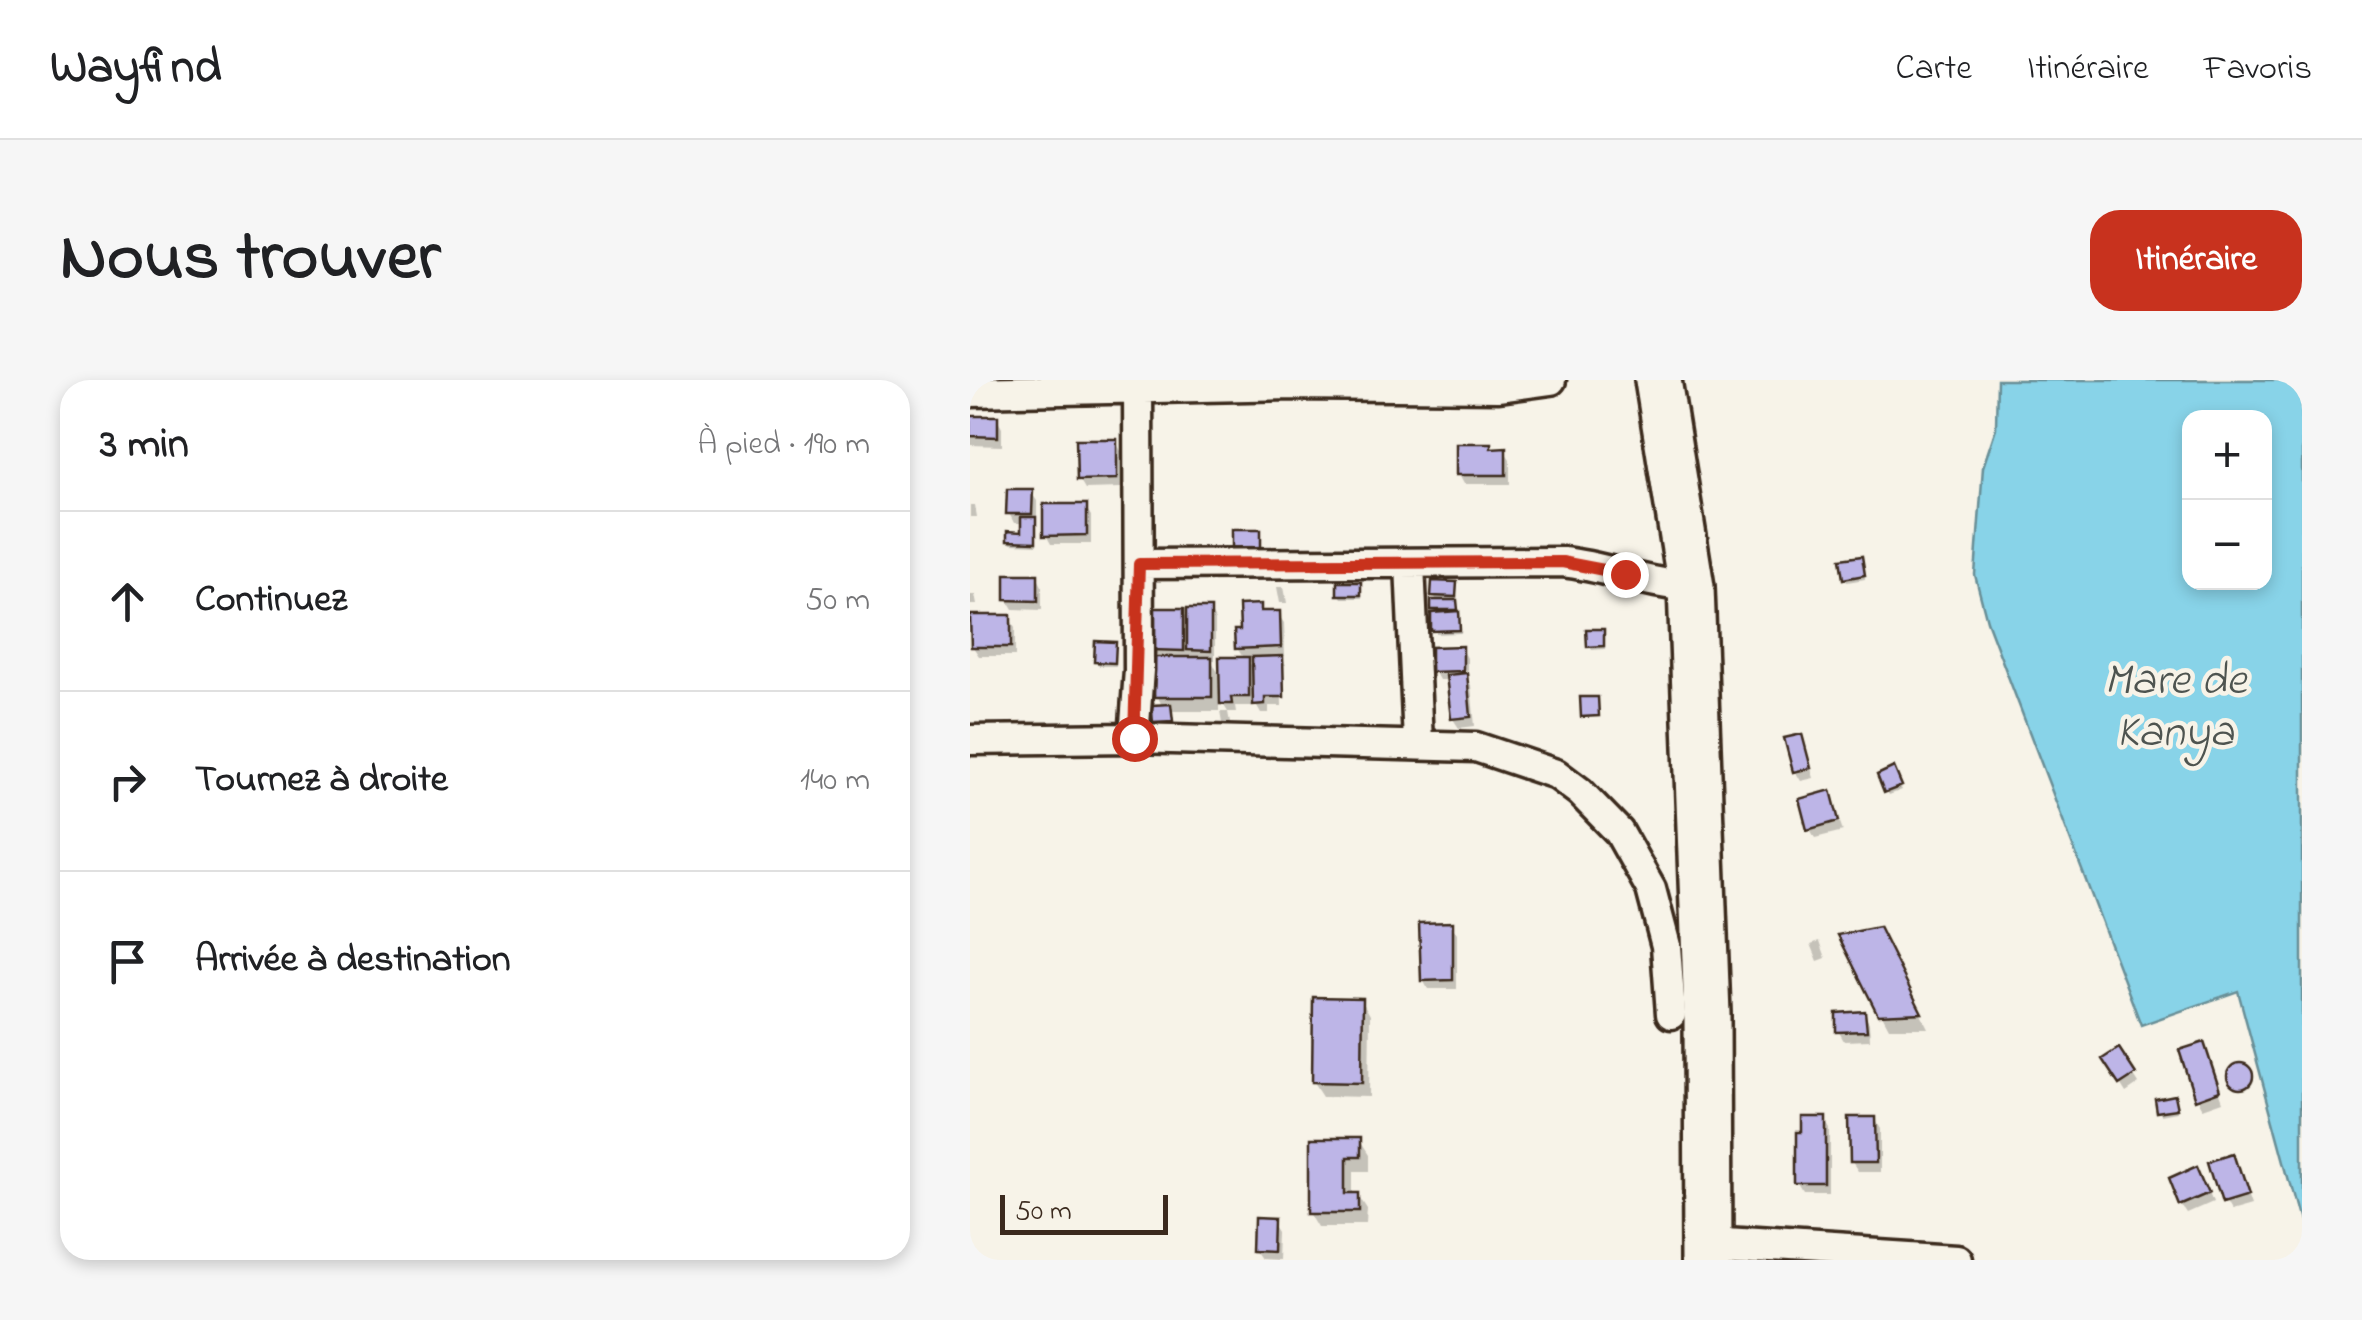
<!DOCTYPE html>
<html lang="fr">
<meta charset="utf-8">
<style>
body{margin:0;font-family:"Indie Flower",sans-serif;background:#f6f6f6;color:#202124}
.controls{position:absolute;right:30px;top:30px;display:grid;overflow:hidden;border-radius:20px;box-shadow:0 5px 15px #0003}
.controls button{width:90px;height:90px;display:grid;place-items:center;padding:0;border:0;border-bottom:2px solid #e0e0e0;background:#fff;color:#202124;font:50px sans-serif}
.scale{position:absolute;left:30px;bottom:25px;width:168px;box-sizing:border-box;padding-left:10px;border:5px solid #3b2a1e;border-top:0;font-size:28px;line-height:35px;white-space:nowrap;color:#3b2a1e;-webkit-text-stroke:8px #f7f3e8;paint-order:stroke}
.stop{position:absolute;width:30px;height:30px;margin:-22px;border:8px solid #c8321e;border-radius:50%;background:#fff}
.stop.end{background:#c8321e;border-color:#fff;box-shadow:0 2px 10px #0008}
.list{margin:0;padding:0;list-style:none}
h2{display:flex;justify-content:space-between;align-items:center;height:130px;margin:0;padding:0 40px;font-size:42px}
h2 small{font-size:32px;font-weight:400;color:#757577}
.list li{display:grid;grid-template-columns:65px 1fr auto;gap:30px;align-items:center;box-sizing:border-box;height:180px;padding:0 40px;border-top:2px solid #e0e0e0}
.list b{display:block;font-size:38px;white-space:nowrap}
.list em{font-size:32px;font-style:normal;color:#757577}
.icon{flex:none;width:55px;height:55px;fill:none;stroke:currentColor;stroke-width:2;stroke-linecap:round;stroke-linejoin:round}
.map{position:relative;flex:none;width:1332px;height:880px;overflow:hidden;border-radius:30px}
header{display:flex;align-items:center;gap:60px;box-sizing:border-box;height:140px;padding:0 50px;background:#fff;border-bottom:2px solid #e0e0e0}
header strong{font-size:48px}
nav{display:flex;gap:55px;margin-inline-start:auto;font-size:35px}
.intro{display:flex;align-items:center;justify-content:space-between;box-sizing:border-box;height:240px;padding:0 60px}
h1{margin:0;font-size:70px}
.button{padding:25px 45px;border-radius:30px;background:#c8321e;color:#fff;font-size:35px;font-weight:700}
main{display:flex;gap:60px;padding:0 60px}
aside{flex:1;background:#fff;border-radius:30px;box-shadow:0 5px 15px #0003}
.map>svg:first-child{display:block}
</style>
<header>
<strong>Wayfind</strong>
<nav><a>Carte</a><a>Itinéraire</a><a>Favoris</a></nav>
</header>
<div class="intro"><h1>Nous trouver</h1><a class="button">Itinéraire</a></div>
<main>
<aside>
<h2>3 min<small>À pied · 190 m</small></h2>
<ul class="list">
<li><svg class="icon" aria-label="ahead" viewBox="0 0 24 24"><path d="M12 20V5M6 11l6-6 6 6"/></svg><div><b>Continuez</b></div><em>50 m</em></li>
<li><svg class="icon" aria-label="right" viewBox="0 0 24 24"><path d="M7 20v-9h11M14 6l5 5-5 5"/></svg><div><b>Tournez à droite</b></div><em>140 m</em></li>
<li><svg class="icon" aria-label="arrive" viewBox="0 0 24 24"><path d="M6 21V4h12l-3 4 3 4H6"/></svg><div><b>Arrivée à destination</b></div></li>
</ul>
</aside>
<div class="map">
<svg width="1332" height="880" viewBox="0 0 1332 880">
<rect width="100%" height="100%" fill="#f7f3e8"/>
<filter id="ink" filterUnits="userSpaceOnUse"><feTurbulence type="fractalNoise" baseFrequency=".01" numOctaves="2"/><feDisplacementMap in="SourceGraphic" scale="20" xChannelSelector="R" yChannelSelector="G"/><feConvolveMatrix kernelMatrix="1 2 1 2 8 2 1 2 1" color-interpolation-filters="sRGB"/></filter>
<g filter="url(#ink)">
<path fill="#88d3e8" stroke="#698f97" stroke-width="2.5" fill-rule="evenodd" d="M1027,0h305v848l-64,-237 -97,34 -154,-404 -12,-46 8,-108 13,-39zM1220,38h74v164h-74z"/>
<path fill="#0003" fill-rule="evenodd" d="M0,38l27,1 5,9v18l-32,-1z
M146,62l5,9v37l-36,1 -6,-10z
M520,65l2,5h12l6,9v25h-46l-5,-9z
M61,112l6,9v44l-26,-1 -2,-4 15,-6v-11h-10l-5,-10z
M0,125h5l2,12h-7z
M115,126l6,10v28h-40l-5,-9z
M893,182l2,17 -18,3 -2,-4z
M67,196l5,10v24l-29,-1 -6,-10z
M485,204l6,49 -25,1 1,-19 -3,-6 4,-6 -4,-8z
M389,205l3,13h-20l-3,-4z
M307,207h7l3,16h-7z
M0,215h5l2,10h-7z
M289,227l4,7h15l6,9 1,33h-4l5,9h-5l1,41h-13v7h-8l-4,-7h-22l1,6h-8l2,11h-8l-2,-11h8l-9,-14v13h-47l1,13 -16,1 -2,-4 8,-14 -6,-11 2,-37 -5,-9 29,-39 7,12 20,-12 5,9v40h-4l11,19 22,-20 -7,-11 5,-16zM276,277h8l1,15z
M39,237l6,10v29h-36l-6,-9z
M633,251l2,18 -13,1 -3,-4z
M144,264l2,22h-17l-3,-4z
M492,269l5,9v15l-8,-14 -4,3 16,23 4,41 -16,2 -6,-9 -4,-39h-10l-5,-9z
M831,357l13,41 -13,3 -6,-10z
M923,391l9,19 -13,5 -9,-19z
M860,413l13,38 -28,7 -5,-9z
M481,544l6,10v55h-29l-5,-9z
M850,561l6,17 -8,3 -7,-17z
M916,565l42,83h-39l-8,-15z
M392,621l8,14 -1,82 -46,-1 -9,-14z
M894,634l5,9 1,17 -26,1 -5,-9z
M1233,665l20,56 -20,7 -5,-9z
M1148,671l21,33 -13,9 -21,-34z
M1260 698a12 12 0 1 1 24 0a12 12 0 1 1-24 0Z
M1206,722l2,10 -16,3 -2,-4z
M854,739l6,10v66h-25l-6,-10z
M904,739l6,10v43h-22l-6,-9z
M344,760l45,1 9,14v16h-13v25h4l9,14 -1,16h-45l-9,-15z
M1263,776l18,50 -21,6 -5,-9z
M1233,798l10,25 -25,11 -6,-9z
M309,839l6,10 -1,30 -18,-1 -6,-9z"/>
<path fill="#bdb5e7" stroke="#3b2a1e" stroke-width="2.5" d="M0,36h28v21l-28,-1z
M106,59h41v40l-40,1z
M486,63h35v5l15,-1v28h-50z
M37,109h26l-1,25h-26z
M73,124h44v31l-44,1z
M51,137h15v25l-29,-1v-10l14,1z
M262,149h29v21h-29z
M892,176l3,19 -22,4 -3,-20z
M35,194h33v27l-33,-1z
M462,201l25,1 -1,15 -25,-1z
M367,202h24v13h-24z
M461,220h26l1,10h-27z
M291,224v7h19l1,36 -46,2 -1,-19h6l-1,-25z
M182,228h32v43l-33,-1z
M217,228h24v43l-24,-1z
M489,231l1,19 -29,1v-18z
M0,235h41v32h-40z
M616,249h18v17l-17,1z
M125,261l21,1 -1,21 -21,-1z
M493,266v25l-32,1v-25z
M313,276l1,41h-19v7l-12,1 -1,-48z
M185,277h57v40h-58z
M249,277h30v40h-18l1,7h-12z
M497,293l4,44 -20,2 -5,-44z
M610,317h18l1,19 -18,1z
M201,324l2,17 -20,1 -2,-17z
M832,354l9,34 -18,4 -9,-34z
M924,387l8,19 -18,7 -7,-18z
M861,410l8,31 -32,9 -8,-31z
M483,542v58l-32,1 -2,-58z
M909,547l43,86 -44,2 -40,-80z
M343,617l50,1 -1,85 -50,-1z
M895,631l2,20 -31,1v-19z
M1234,662l16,49 -25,9 -16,-50z
M1149,668l17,26 -17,11 -17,-26z
M1257 696a13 13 0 1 1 26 0a13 13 0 1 1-26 0Z
M1205,715l3,14 -21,3 -2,-13z
M832,737h24v69h-29v-54h5z
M879,737h26l1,46h-26z
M341,758h49v19h-12v36h12v19h-49z
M1264,773l14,43 -26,8 -13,-43z
M1228,785l12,28 -30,13 -11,-28z
M289,836l22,1 -1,33 -22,-1z"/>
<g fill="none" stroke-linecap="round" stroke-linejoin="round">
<g stroke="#3b2a1e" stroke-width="35">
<path id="minor" d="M0,12l321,-7 208,2 52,-7
M169,184l424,-2c44,5 84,22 128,25
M440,184l8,179
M164,358l342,9 80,27 24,18 39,40 32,57 15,57 5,68
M0,360l164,-2 5,-68 -1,-290
M738,864l248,16"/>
</g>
<g stroke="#3b2a1e" stroke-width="52">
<path id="trunk" d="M688,0l33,207 16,427 1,246"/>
</g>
<use href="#minor" stroke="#f7f3e8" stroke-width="28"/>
<use href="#trunk" stroke="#f7f3e8" stroke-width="45"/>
</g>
</g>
<g fill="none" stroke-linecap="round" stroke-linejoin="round" filter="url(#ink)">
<path stroke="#c8321e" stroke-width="12" d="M164,358l5,-174 423,-2 63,12"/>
</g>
<g text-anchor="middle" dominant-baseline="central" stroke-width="9" stroke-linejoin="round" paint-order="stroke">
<g font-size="45" font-style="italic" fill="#4e5450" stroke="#f7f3e8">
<text x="1205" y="302">Mare de<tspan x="1205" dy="52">Kanya</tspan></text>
</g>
</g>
</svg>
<div class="controls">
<button>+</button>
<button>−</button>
</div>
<div class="scale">50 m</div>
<div class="stop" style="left:164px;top:358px"></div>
<div class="stop end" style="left:655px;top:194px"></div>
</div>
</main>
